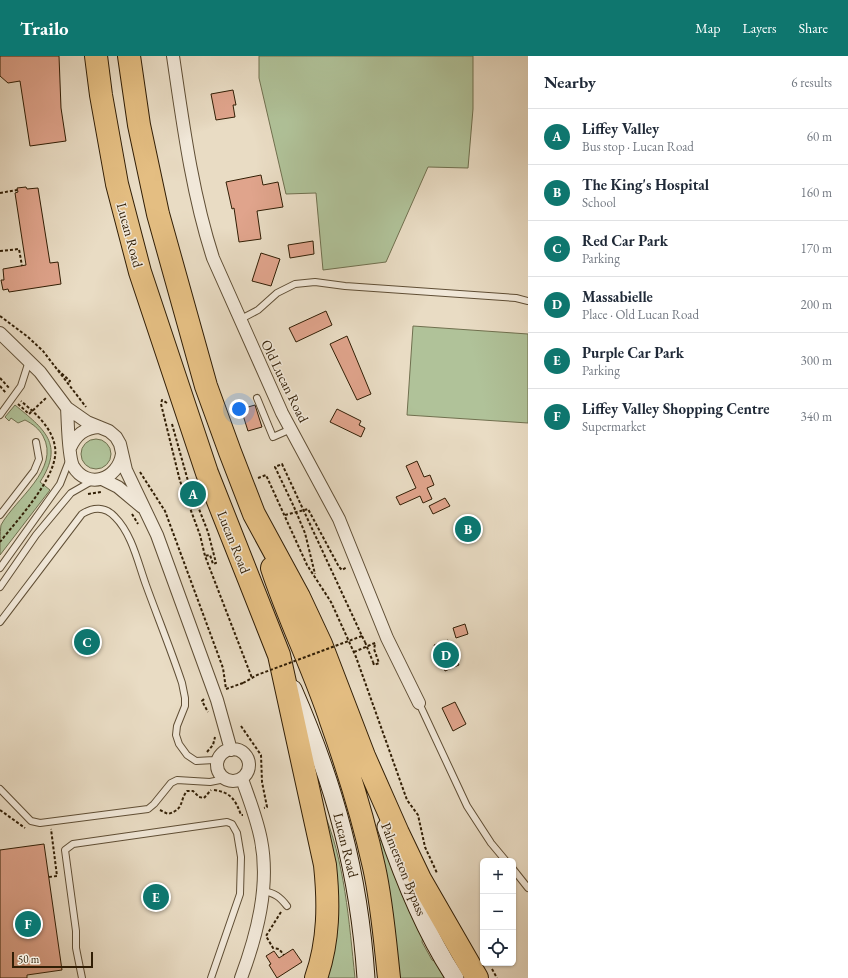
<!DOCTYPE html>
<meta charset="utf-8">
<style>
body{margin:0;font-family:"EB Garamond",serif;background:#f6f6f7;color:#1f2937}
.controls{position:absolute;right:12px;bottom:12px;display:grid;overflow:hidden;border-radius:6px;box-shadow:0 1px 3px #0004}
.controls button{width:36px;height:36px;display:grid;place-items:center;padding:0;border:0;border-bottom:1px solid #e0e1e3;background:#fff;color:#1f2937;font:20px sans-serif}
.scale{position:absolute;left:12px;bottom:10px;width:81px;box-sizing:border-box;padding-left:4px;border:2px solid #311e05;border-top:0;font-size:11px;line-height:14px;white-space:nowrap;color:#311e05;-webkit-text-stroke:3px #f1e8d9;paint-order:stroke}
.you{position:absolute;left:239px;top:353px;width:14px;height:14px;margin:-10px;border:3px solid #fff;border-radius:50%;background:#1a73e8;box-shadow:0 0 0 6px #1a73e833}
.badge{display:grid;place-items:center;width:26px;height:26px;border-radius:50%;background:#0f766e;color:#fff;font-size:13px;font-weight:700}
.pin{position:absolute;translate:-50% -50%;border:2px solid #fff;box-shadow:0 1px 4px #0006}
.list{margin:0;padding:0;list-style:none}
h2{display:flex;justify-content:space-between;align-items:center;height:52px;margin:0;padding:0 16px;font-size:17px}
h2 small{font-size:13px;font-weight:400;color:#747a83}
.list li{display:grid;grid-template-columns:26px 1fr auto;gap:12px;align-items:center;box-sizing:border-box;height:56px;padding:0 16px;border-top:1px solid #e0e1e3}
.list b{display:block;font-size:15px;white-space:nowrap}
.list p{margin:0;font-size:13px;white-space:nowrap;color:#747a83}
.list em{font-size:13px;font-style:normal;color:#747a83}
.icon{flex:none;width:22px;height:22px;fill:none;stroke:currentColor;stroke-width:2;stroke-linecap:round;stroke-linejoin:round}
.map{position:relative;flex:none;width:528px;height:922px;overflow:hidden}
header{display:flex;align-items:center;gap:24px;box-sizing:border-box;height:56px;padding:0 20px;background:#0f766e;color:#fff}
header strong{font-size:19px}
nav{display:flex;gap:22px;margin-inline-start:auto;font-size:14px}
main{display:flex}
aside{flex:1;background:#fff}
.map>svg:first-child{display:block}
</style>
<header>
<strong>Trailo</strong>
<nav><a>Map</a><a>Layers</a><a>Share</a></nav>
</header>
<main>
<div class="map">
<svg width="528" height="922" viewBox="0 0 528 922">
<rect width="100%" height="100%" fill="#e9dcc4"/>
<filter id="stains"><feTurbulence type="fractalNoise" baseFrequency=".005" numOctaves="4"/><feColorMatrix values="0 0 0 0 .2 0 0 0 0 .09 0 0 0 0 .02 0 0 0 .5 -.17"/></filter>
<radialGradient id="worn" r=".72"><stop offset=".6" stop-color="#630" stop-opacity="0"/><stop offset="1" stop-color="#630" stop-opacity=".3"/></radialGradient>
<path fill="#b0c299" stroke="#70704f" d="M259,0h214v53l-5,59 -40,-1 -42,95 -63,8 -7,-77 -30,1 -27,-116z
M413,270l115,8v89l-121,-8z
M15,349c29,24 50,39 25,77l10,8 -50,65c0,-8 0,-23 1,-30 14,-26 60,-56 42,-89 -4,-7 -10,-12 -18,-16l-7,3 -7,-5 -2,3 -4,-4z
M81 398a15 15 0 1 1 30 0a15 15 0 1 1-30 0Z
M322,752c23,52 27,114 33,170h-31z
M382,784l41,95 -1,7 10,18 5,2 9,16h-46l-22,-137z"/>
<path fill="#e0a48c" stroke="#311e05" d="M0,0h59l2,52 5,33 -36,5 -10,-65 -12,2 -8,-7z
M233,34l3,15h-3l2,12 -19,3 -5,-26z
M261,119l2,10 15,-3 5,25 -26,4 4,28 -22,3 -5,-34 -2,1 -6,-27z
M26,131l1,2 11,-1 12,75 8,-1 3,22 -52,8 -1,-3 -5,1 -2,-10h3l-1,-11 23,-4 -11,-72 3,-1 -1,-4z
M313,185l1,13 -24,4 -2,-13z
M261,197l19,6 -9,27 -19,-5z
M326,255l6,14 -36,17 -7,-14z
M347,280l24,58 -14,6 -27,-56z
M255,349l7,22 -14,4 -7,-22z
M337,353l24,12 -2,4 6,3 -4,9 -31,-15z
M417,405l7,16 6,-2 4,10 -7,3 5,11 -9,4 -3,-7 -20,9 -4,-8 20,-9 -10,-22z
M445,442l5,8 -17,8 -4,-8z
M465,568l3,10 -12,4 -3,-10z
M448,584l11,25 -14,6 -11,-26z
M455,646l11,22 -13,7 -11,-23z
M44,788l18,126 -35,5v3h-27v-128z
M293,893l9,13 -25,16 -8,-13 2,-1 -5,-8 8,-5 5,7z"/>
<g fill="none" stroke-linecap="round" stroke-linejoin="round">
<g stroke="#5f4e35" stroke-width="8">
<path id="lane" d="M239,264l19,-10 19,-17 18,-9 20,-2 30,4 171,12 12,3
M257,342l16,39 18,-8
M0,359l21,-29 8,-25
M0,459l34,-44 5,-12 -3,-17
M0,512l60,-84 9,-23
M0,531l36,-52 35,-42 21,-12
M0,566l82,-108c11,-7 23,-8 33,3 17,17 23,46 31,68 12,33 25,65 36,98l3,15v8l-8,20 -1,9 3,9 8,11 9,6 18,-1 8,-5
M419,647l48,103 24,37 15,18
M0,733l31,32 9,2 108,-14 6,-5 17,-21 6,-3 33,2 15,-3
M513,813l15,19
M263,835c12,2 17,6 24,15
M82,922l-6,-30v-17l-11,-81 8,-6 154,-22 5,2 5,9 4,24 -1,37 -29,84"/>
</g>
<g stroke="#5f4e35" stroke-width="14">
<path id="street" d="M173,0c10,68 19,137 40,202l69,155 57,106 48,119 32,65
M0,277l40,39 27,36 20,14 22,9 7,6 4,7 6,26 31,65 60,165 14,50
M67,352c1,13 1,48 6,58 14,24 45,14 49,-12
M70,392c6,-13 14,-20 29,-21
M102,423l16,8 24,20
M217 709a16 16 0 1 1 32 0a16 16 0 1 1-32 0Z
M241,922c16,-43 29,-92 20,-138 -4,-21 -12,-41 -19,-61"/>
</g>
<g stroke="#311e05" stroke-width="19">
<path id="secondary" d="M293,633c42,96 66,184 73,289
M386,771c17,51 39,105 69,151"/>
</g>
<g stroke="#311e05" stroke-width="24">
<path id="highway" d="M96,0l5,39 16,89 23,88 67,201 72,182 46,210c4,38 4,76 -9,113
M129,0l10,69 19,89 48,172 24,66 24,62 45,83 22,47 43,112 34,77 22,46 57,99
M272,512c17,52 42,101 59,153 17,48 32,96 43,146 8,36 11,74 15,111"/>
</g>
<path stroke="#311e05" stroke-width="2" stroke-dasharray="3 2" stroke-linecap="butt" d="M0,137l17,-3
M0,195l19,-2 3,17
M0,260l28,21 15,14 43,56
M58,314l12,11 -3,2
M0,322l10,11
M0,330l6,7
M167,347l-5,-3 -1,4 19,77 20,54 5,21 47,122
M18,348l11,10 17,-16
M172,368l16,57 20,51 8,31 -3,1 -3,-9 -5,1
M140,416l25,39 58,157 3,21
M258,422l8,-3 41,90 24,37 25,55 51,143 11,15 7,32 12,26
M88,438l13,-2
M294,451l11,26 10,41
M132,458l6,10
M285,459l23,-6 31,58 3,3 5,-3
M0,486c17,-22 60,-67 55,-95 -3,-20 -20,-34 -34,-46
M362,580l3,6
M354,596l23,-10
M373,606l1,3 5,-2 -5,-14 1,-5
M226,633l17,-6
M204,643l-2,2 6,11
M241,670l20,29 1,27 5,25 -3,1
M207,696l6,-7 2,-8
M214,734c17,2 22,11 27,25h2
M0,754l25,18
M160,754l8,4c17,-5 11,-13 19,-23h6l6,6 5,1 7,-8
M49,821l8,-1 -6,-47
M281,856l-15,24 7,12 6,1 5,6
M492,913l5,9"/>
<use href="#lane" stroke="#f1e8d9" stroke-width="6"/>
<use href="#street" stroke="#f1e8d9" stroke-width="12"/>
<use href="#secondary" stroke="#f1e8d9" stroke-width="17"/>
<use href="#highway" stroke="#e4be82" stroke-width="22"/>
<path stroke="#311e05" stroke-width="2" stroke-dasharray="3 2" stroke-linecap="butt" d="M365,586l8,20
M243,627l14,-8 105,-39 -80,-172 -7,3 19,40"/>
</g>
<g text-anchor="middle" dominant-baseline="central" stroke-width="3" stroke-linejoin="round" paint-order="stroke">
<g font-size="14" fill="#311e05" stroke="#f1e8d9">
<text transform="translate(130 179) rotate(75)">Lucan Road</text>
<text transform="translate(285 325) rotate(64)">Old Lucan Road</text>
<text transform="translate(234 486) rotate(68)">Lucan Road</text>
<text transform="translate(346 789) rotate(76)">Lucan Road</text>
<text transform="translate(404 813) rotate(68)">Palmerston Bypass</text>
</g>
</g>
<rect width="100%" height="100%" filter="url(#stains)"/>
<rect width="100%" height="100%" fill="url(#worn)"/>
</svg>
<div class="controls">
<button>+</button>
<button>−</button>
<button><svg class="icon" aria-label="locate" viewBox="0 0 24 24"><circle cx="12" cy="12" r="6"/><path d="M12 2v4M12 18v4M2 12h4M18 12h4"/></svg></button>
</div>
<div class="scale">50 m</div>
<div class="you"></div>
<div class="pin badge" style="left:193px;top:438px">A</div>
<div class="pin badge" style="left:468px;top:473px">B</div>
<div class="pin badge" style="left:87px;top:586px">C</div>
<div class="pin badge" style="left:446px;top:599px">D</div>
<div class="pin badge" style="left:156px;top:841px">E</div>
<div class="pin badge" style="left:28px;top:868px">F</div>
</div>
<aside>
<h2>Nearby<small>6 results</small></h2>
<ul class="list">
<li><span class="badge">A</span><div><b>Liffey Valley</b><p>Bus stop · Lucan Road</p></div><em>60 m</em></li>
<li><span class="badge">B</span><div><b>The King's Hospital</b><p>School</p></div><em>160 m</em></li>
<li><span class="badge">C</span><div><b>Red Car Park</b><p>Parking</p></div><em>170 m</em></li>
<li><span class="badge">D</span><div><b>Massabielle</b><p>Place · Old Lucan Road</p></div><em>200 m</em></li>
<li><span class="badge">E</span><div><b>Purple Car Park</b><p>Parking</p></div><em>300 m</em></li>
<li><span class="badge">F</span><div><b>Liffey Valley Shopping Centre</b><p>Supermarket</p></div><em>340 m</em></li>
</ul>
</aside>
</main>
